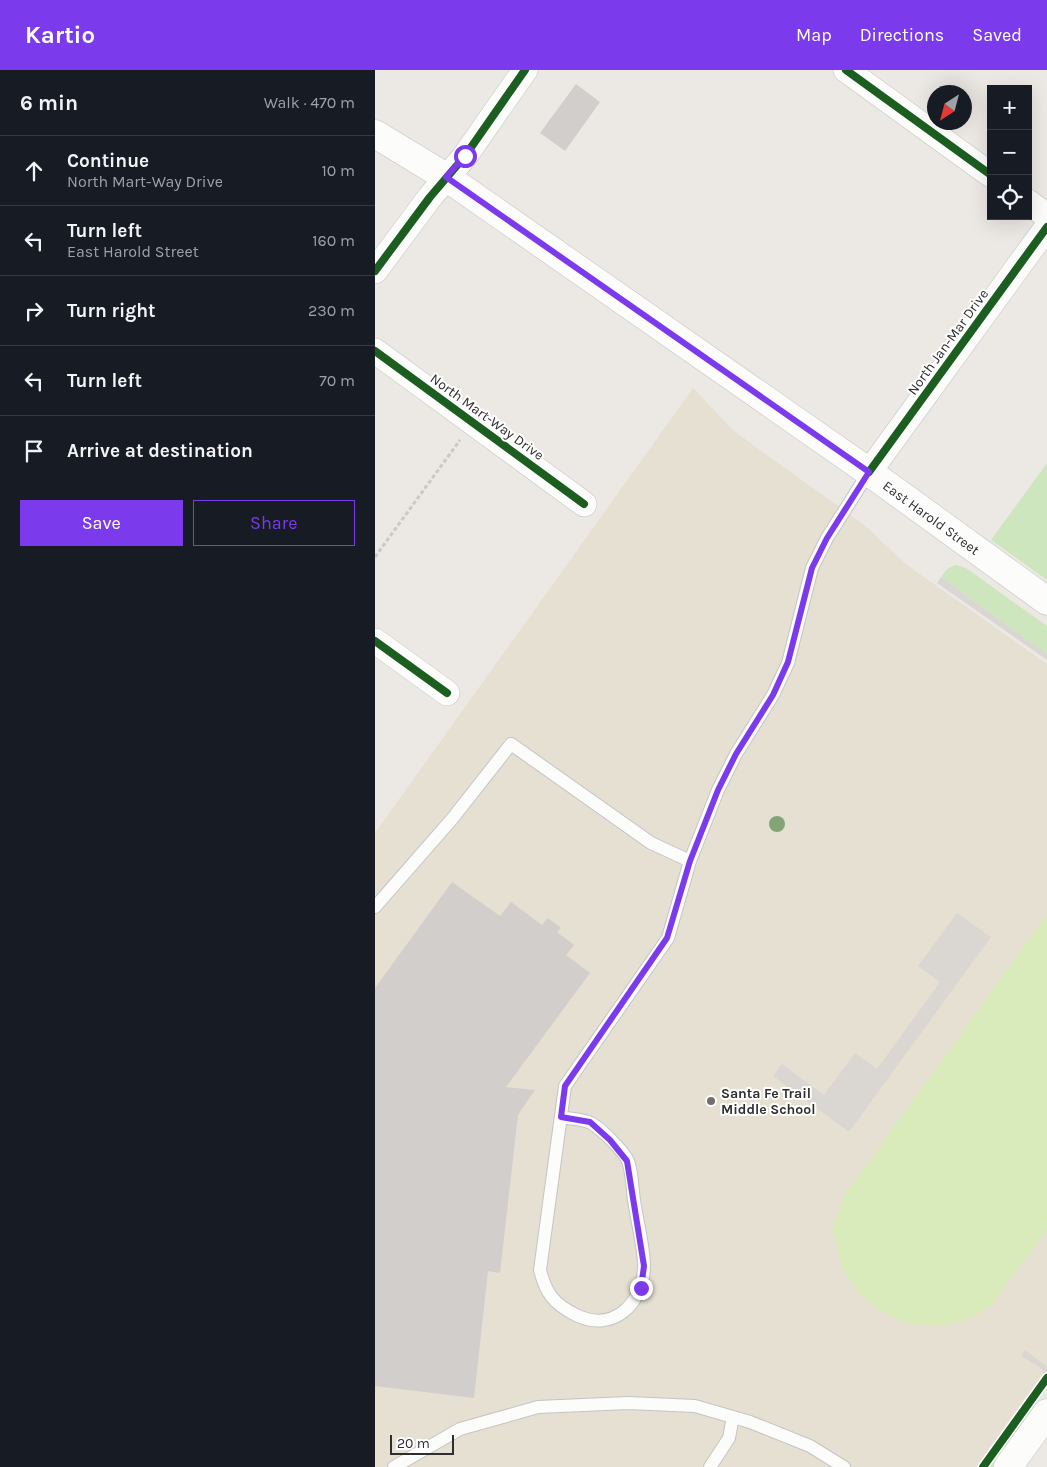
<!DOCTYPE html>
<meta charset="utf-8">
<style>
body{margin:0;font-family:Karla,sans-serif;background:#242831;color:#f1f3f6}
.controls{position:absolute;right:15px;top:15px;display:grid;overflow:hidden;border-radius:0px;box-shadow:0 5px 20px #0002}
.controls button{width:45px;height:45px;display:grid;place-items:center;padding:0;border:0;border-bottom:1px solid #363941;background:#171b24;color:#f1f3f6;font:25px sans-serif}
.compass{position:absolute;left:552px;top:15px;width:45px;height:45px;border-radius:50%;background:#171b24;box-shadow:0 5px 20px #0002;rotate:216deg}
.scale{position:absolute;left:15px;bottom:12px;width:64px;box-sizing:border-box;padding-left:5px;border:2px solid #2e2e2e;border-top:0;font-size:14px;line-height:18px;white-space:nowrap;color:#2e2e2e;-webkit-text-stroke:4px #fff;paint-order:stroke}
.stop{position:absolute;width:15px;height:15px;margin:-11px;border:4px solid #7c3aed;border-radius:50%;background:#fff}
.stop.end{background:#7c3aed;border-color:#fff;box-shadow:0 1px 5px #0008}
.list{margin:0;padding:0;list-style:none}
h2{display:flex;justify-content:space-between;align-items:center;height:65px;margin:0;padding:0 20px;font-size:21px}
h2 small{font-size:16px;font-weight:400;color:#9ea1a6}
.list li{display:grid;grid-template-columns:32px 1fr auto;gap:15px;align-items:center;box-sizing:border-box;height:70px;padding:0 20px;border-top:1px solid #363941}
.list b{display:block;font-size:19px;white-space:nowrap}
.list p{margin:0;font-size:16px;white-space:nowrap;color:#9ea1a6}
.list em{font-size:16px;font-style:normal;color:#9ea1a6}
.actions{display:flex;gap:10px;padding:15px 20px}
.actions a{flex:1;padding:11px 0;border:1px solid #7c3aed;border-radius:0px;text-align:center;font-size:18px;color:#7c3aed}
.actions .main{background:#7c3aed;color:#fff}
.icon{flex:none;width:28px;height:28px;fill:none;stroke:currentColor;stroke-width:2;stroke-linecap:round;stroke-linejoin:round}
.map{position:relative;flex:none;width:672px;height:1397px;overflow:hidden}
header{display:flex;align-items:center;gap:30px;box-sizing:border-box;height:70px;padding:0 25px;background:#7c3aed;color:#fff}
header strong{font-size:24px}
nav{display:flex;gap:28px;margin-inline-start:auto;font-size:18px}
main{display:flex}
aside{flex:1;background:#171b24}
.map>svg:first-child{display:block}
</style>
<header>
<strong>Kartio</strong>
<nav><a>Map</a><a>Directions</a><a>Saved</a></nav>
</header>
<main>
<aside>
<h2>6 min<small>Walk · 470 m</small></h2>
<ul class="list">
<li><svg class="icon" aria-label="ahead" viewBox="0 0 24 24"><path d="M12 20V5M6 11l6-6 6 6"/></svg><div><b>Continue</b><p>North Mart-Way Drive</p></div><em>10 m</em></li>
<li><svg class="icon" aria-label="left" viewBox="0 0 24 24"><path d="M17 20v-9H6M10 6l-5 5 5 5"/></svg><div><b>Turn left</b><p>East Harold Street</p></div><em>160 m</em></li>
<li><svg class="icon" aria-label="right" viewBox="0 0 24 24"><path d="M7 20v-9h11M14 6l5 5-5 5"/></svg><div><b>Turn right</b></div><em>230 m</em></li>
<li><svg class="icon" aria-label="left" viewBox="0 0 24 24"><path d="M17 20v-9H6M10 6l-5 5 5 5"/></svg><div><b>Turn left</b></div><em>70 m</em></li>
<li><svg class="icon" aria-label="arrive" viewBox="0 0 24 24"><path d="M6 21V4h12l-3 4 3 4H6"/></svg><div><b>Arrive at destination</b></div></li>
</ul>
<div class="actions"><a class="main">Save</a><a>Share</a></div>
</aside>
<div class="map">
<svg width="672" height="1397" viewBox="0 0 672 1397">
<rect width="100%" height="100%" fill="#ece8e4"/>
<path fill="#e6e0d3" d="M318,318l41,43 129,93 44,41 140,99v704l-71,99h-601v-634z"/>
<path fill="#cee6be" d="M672,393v117l-56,-40z
M581,495l10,3 81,58v28l-106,-77 7,-9z
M659,1332l3,2 -1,4 -43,59h-6z"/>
<path fill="#d9eabb" d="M672,844v316l-56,76 -26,15 -25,5h-20l-20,-5 -23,-13 -20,-16 -16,-27 -8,-39 11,-30z"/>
<path fill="#dad6d2" d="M566,507l106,77v6l-110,-77z
M582,843l34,24 -142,195 -76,-56 9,-12 42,31 31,-42 22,16 63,-87 -22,-16z
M650,1280l22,17v17l-60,83h-9l66,-91 -2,-7 -21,-13z"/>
<path fill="#d1cecb" d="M201,14l24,18 -35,49 -25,-18z
M77,812l48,34 11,-14 31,23 6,-7 13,10 -4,4 17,13 -8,10 24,18 -84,114 29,3 -17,25 -18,158 -12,-2 -14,127 -99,-12v-398z"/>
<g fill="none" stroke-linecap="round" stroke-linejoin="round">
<g stroke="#c5c4c5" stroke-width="14">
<path id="lane" d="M0,837l77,-88 59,-75 140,99 39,18
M186,1047c9,2 22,2 30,6 10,6 32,27 37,38 5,13 4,32 7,45 3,20 9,41 9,61 -1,37 -31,66 -68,48 -22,-11 -30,-21 -36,-45l25,-184 103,-148 22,-77 28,-71 18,-36 37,-59 15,-32 24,-95 15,-30 42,-66
M19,1397l66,-38 78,-22 90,-4 67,3 55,16 60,24 34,21
M335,1397l19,-29 4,-21"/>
</g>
<g stroke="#c5c4c5" stroke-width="26">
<path id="street" d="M471,0l145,105
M653,132l19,14
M0,201l55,-74 35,-41 60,-86
M0,281l209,153
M494,402l178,-245
M0,571l72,52"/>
</g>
<g stroke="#c5c4c5" stroke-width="29">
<path id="secondary" d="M0,64l71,43 423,295 178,129
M633,1397l39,-54"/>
</g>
<path stroke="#c9c9c8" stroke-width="3" stroke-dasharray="4 2.5" stroke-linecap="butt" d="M0,487l85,-117"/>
<use href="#lane" stroke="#fcfcfb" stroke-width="12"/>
<use href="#street" stroke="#fcfcfb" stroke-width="25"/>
<use href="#secondary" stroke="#fcfcfb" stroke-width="28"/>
<g stroke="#fff" stroke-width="11">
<path id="cycleway" d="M471,0l145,105
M0,201l55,-74 35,-41 60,-86
M0,281l209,153
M494,402l178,-245
M0,571l72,52
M608,1397l64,-89"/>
</g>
<use href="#cycleway" stroke="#1b5e20" stroke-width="8"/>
</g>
<circle fill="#82a575" cx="402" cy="754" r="8"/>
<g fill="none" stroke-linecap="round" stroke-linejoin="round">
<path stroke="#7c3aed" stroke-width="6" d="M90,86l-19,21 423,295 -42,66 -15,30 -24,94 -15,33 -37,59 -18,36 -28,71 -23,77 -102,148 -4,31 29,5 20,18 17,21 17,105 -3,22"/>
</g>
<circle fill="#706f6e" stroke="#fff" stroke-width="2" cx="336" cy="1031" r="5"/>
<g text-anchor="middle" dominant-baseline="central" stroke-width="4" stroke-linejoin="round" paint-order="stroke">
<g font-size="14" fill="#2e2e2e" stroke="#fff">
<text transform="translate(573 272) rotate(-54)">North Jan-Mar Drive</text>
<text transform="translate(112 347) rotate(36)">North Mart-Way Drive</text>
<text transform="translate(556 448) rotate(36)">East Harold Street</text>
</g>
<g font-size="14" font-weight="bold" fill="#2e2e2e" stroke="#fff" text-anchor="start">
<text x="346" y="1023">Santa Fe Trail<tspan x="346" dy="16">Middle School</tspan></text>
</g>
</g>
</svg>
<div class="controls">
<button>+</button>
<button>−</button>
<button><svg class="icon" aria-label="locate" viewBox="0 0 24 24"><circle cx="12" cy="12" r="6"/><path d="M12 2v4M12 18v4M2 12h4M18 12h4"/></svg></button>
</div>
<svg class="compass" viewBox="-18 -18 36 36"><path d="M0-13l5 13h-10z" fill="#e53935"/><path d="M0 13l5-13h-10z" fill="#9ea1a6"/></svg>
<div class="scale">20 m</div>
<div class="stop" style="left:90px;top:86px"></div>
<div class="stop end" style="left:266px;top:1218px"></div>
</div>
</main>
